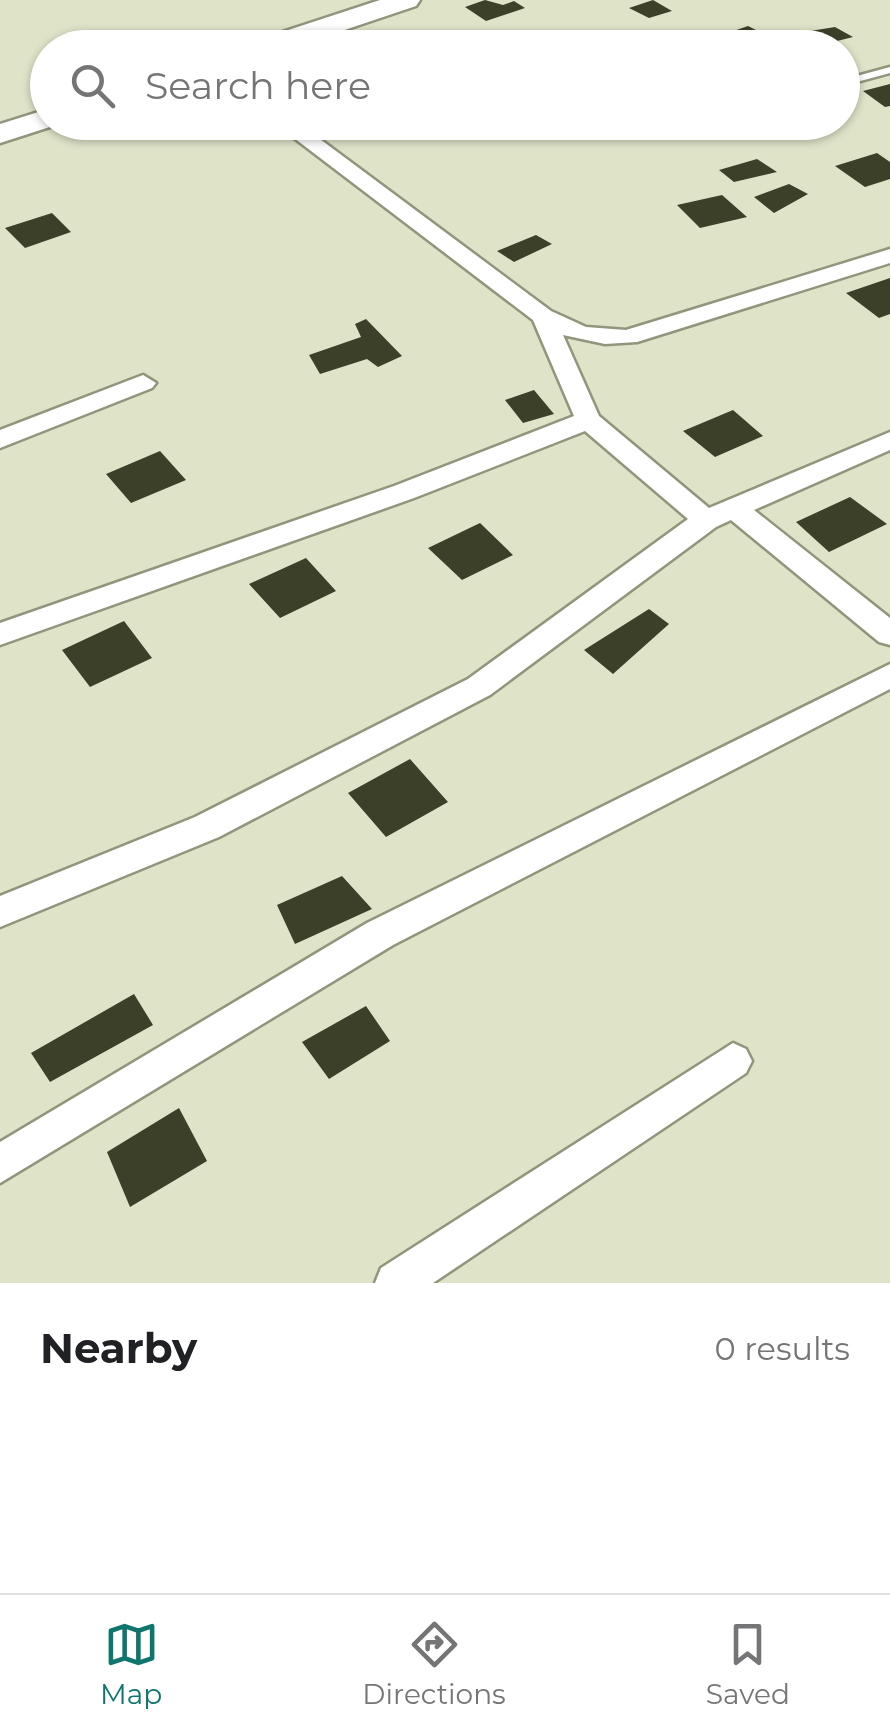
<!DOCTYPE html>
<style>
body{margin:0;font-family:Montserrat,sans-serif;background:#f6f6f6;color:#202124}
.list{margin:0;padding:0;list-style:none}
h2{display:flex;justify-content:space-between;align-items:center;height:130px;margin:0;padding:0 40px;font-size:42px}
h2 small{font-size:32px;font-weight:400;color:#757577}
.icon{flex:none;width:55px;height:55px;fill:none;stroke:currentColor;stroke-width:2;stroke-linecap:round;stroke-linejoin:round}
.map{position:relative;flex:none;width:890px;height:1283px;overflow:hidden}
.search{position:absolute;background:#fff;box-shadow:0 2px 8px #0004;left:30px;right:30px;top:30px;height:110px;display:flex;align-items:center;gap:25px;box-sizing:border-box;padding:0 35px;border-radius:55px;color:#757577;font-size:38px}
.sheet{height:310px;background:#fff}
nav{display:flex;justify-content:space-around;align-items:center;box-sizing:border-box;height:140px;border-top:2px solid #e0e0e0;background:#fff;font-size:28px;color:#757577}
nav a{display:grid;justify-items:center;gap:5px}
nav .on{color:#0f766e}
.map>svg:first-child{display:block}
</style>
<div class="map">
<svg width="890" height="1283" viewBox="0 0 890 1283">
<rect width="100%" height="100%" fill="#dfe3c8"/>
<path fill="#3d4029" d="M485,0l18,5 11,-4 11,7 -39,13 -21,-14z
M653,0l19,11 -23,7 -20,-10z
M748,26l22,11 -23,8 -22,-11z
M835,27l18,10 -44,11h-14l-12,-7 27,-10z
M890,84v22l-5,1 -22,-16z
M480,122h49v1l-32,11z
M877,153l13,9v17l-25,8 -30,-21z
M757,159l20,13 -43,10 -15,-12z
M789,184l19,10 -34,19 -20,-16z
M722,195l25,22 -47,11 -23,-23z
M52,213l19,19 -46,16 -20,-20z
M536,235l16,9 -38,18 -17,-11z
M890,278v36l-11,4 -33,-25z
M366,319l36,37 -24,11 -11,-8 -47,15 -11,-19 52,-18 -6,-13z
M534,390l20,24 -31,9 -18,-23z
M733,410l30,26 -48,21 -32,-26z
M160,451l26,29 -55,23 -25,-29z
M850,497l37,27 -58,28 -33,-30z
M480,523l33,32 -51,25 -34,-32z
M306,558l30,33 -56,27 -31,-34z
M649,609l20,15 -56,50 -29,-24z
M124,621l28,37 -62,29 -28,-37z
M410,759l38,43 -62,35 -38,-44z
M342,876l30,33 -77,35 -18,-39z
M134,994l19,31 -103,57 -19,-29z
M366,1006l24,35 -61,38 -27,-37z
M179,1108l28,53 -77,46 -23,-55z"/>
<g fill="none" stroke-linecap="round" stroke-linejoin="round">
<g stroke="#91957c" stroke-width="5">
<path id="lane" d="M890,67v6l-48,13v-6z"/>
</g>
<g stroke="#91957c" stroke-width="5">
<path id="street" d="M273,122h24l254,189 35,16 40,3 264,-81v14l-253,79 -32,2 -42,-9 36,81 110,92 181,-76v18l-136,60 136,108v27l-11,-3 -148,-122 -15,7 -226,168 -271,142 -219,90v-31l195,-79 273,-138 220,-160 -103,-88 -171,67 -414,147v-22l394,-137 180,-70 -41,-96z
M143,375l13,8 -4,5 -152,60v-18z
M890,664v25l-497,256 -393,238v-41l367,-219z
M733,1043l13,6 6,12 -6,12 -313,210h-58l6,-15z"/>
</g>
<g stroke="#91957c" stroke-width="5">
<path id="secondary" d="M380,0h40l-4,6 -125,42h-43l4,-6z
M48,109v13l11,2 -59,19v-19z"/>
</g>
<use href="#lane" fill="#fff" fill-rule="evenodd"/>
<use href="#street" fill="#fff" fill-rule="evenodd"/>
<use href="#secondary" fill="#fff" fill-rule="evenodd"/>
</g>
</svg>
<div class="search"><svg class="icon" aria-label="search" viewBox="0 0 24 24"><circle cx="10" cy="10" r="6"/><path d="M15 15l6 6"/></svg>Search here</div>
</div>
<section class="sheet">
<h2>Nearby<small>0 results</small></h2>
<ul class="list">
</ul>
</section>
<nav>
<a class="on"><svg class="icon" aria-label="map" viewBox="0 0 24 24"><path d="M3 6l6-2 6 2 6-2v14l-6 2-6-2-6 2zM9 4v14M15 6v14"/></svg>Map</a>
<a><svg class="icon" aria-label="directions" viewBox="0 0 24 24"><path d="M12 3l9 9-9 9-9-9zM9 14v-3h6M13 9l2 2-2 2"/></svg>Directions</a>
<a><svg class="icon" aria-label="saved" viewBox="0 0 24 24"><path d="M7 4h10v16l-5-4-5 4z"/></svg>Saved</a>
</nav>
